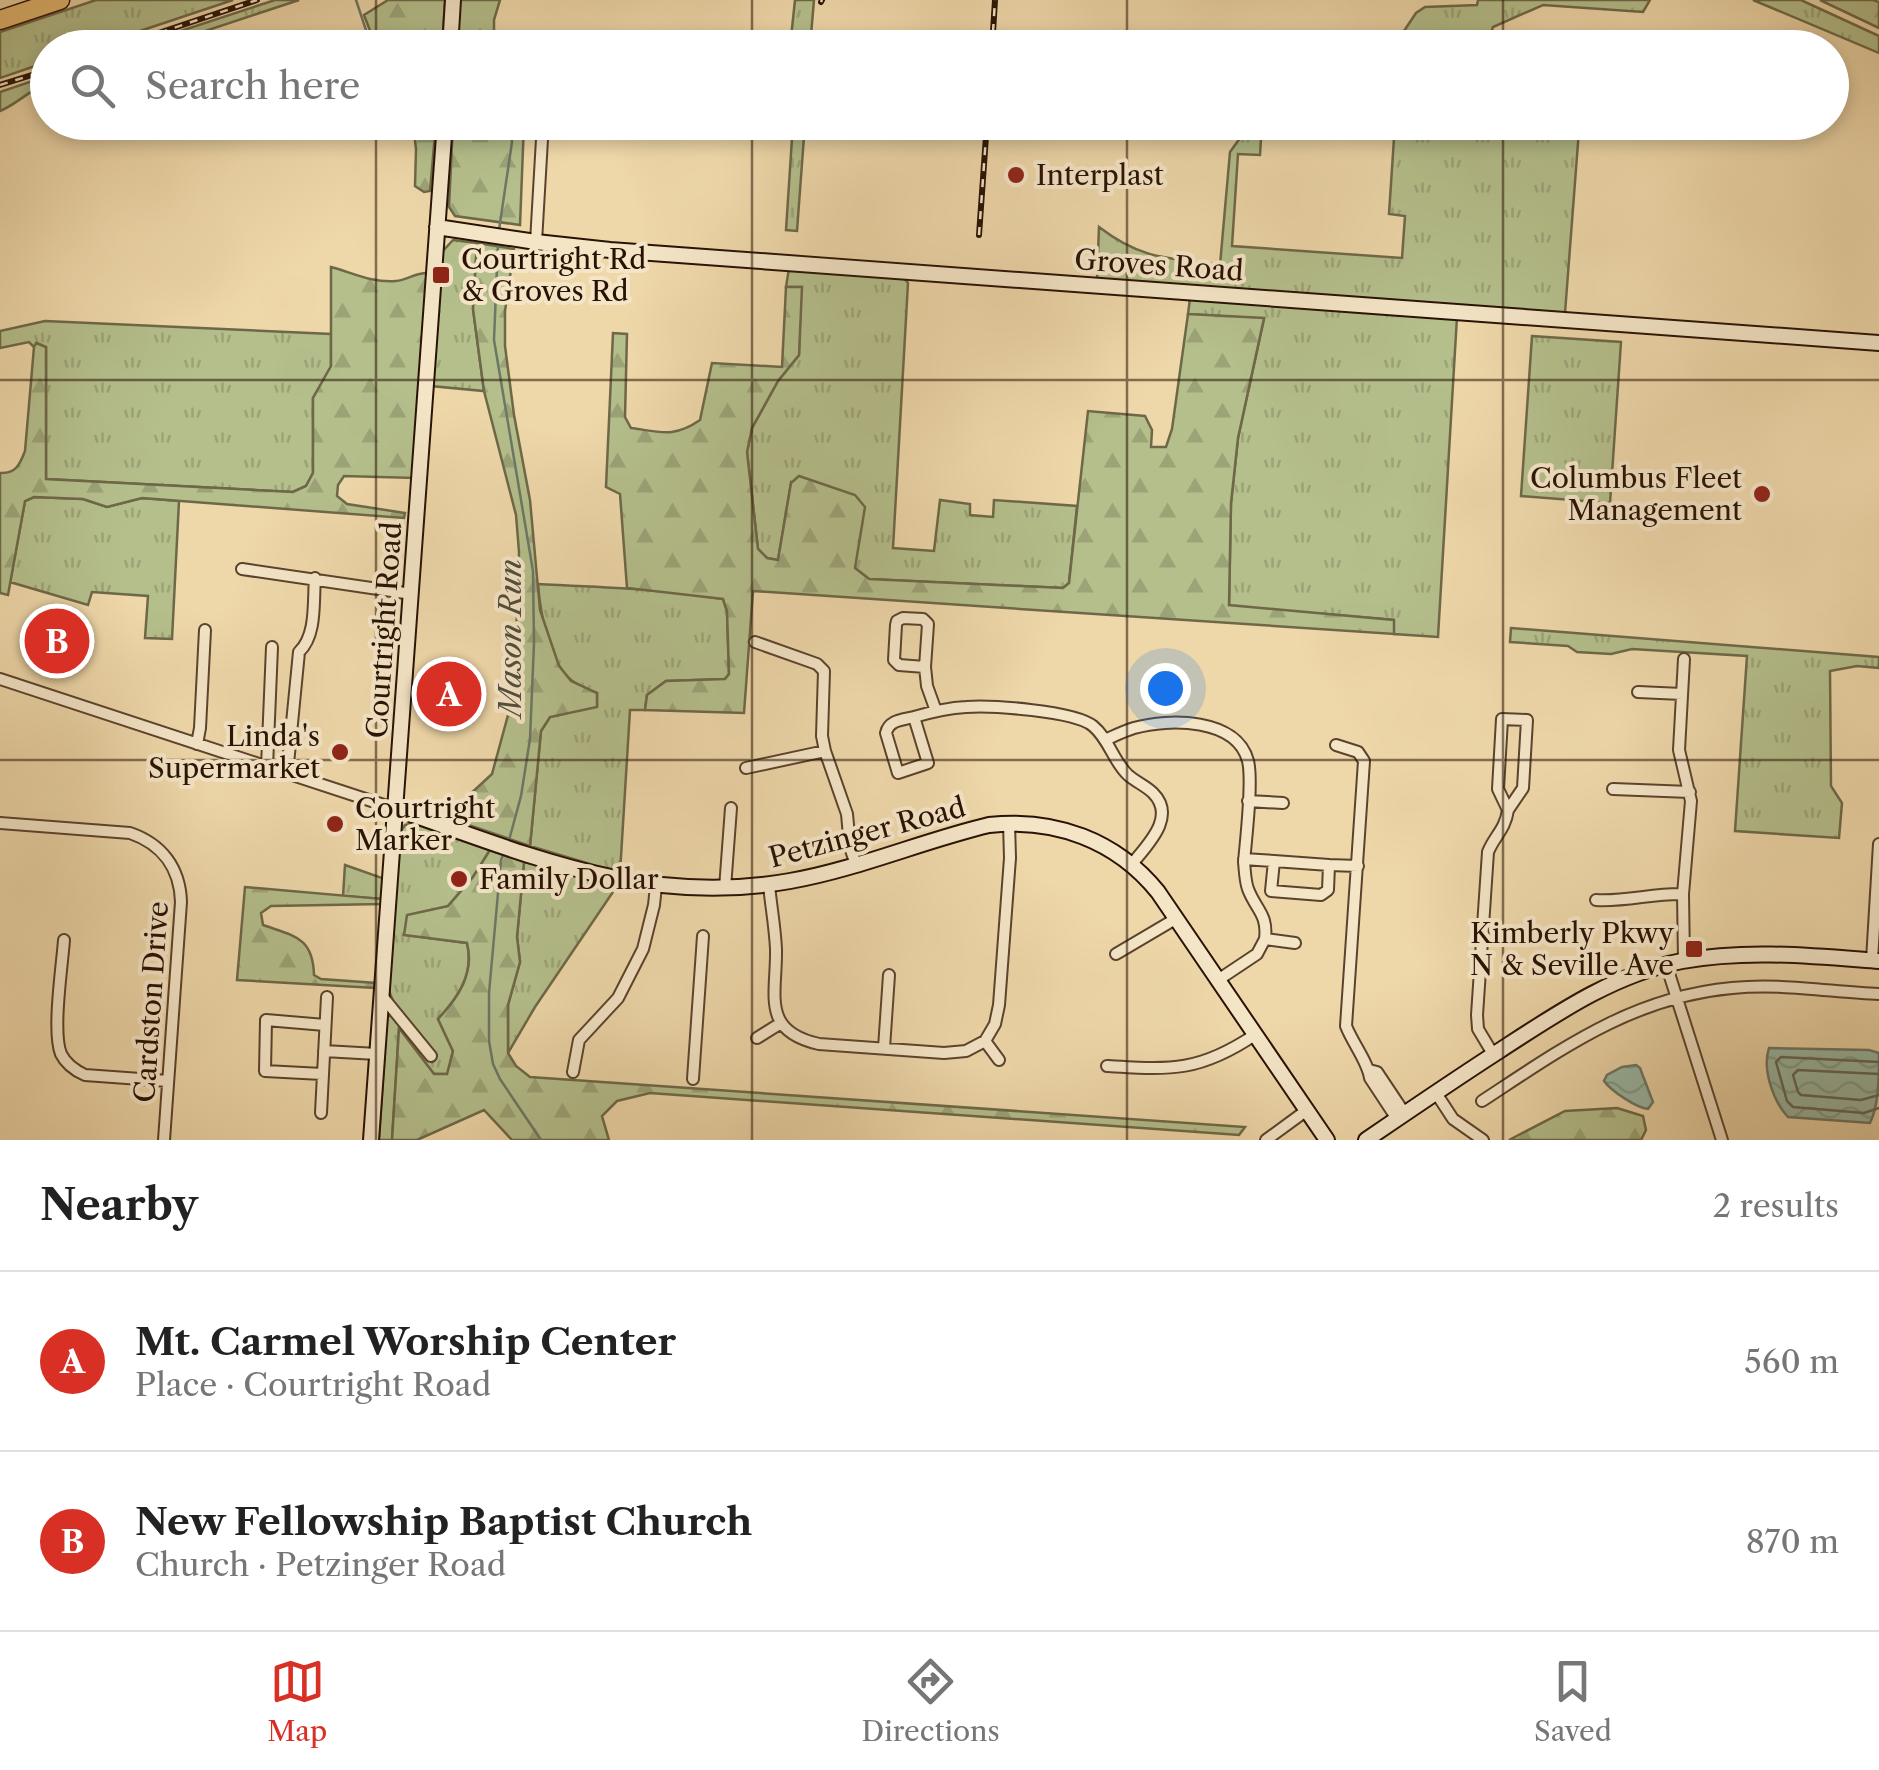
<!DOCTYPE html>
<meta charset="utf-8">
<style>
body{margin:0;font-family:"Libre Caslon Text",serif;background:#f2f2f2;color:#222}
.you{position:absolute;left:1165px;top:688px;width:35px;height:35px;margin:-25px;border:8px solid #fff;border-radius:50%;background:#1a73e8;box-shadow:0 0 0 15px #1a73e833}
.badge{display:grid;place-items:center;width:65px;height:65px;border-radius:50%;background:#d93025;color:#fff;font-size:32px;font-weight:700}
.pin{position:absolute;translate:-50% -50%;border:5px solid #fff;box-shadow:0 2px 10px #0006}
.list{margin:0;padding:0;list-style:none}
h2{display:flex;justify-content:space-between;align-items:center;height:130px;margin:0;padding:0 40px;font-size:42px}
h2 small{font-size:32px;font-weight:400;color:#767676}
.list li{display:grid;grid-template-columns:65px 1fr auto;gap:30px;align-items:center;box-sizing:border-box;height:180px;padding:0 40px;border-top:2px solid #e0e0e0}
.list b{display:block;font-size:38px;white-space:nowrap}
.list p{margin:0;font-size:32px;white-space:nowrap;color:#767676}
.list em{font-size:32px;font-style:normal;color:#767676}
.icon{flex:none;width:55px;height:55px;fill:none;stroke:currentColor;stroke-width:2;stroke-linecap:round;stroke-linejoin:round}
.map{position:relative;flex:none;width:1879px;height:1140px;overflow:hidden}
.search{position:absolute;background:#fff;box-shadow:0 5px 15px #0003;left:30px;right:30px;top:30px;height:110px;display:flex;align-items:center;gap:25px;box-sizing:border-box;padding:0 35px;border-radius:55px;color:#767676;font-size:38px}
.sheet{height:490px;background:#fff}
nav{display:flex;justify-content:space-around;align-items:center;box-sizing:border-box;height:140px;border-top:2px solid #e0e0e0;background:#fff;font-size:28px;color:#767676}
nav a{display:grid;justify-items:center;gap:5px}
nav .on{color:#d93025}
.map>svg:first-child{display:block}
</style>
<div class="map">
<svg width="1879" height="1140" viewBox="0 0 1879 1140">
<defs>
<pattern id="grass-tufts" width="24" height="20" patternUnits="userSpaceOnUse" patternTransform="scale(2.5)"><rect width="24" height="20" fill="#b4bf8c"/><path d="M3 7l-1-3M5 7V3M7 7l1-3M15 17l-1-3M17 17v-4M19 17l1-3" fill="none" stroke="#9ba377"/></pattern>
<pattern id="forest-firs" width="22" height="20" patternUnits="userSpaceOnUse" patternTransform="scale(2.5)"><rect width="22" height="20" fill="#b4bf8c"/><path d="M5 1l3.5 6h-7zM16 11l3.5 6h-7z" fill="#9ba377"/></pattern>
<pattern id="water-waves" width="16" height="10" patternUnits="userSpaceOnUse" patternTransform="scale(2.5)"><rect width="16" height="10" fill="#99baa7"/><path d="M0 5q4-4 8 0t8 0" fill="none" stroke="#849f8e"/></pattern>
</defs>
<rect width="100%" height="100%" fill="#eed7a9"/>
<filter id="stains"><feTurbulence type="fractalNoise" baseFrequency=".002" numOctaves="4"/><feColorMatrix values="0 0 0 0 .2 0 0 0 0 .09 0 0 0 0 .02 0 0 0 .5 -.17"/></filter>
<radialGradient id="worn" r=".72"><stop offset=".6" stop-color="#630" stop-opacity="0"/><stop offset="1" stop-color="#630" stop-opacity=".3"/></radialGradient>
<path fill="url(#grass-tufts)" stroke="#6e6848" stroke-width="2.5" d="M96,0h137l-141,47 -44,1 -1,14 -47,16v-46z
M275,0h24l-142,47h-25z
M795,0h19l-4,47h-20z
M1478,0h172l-7,12 -100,-7 -50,22 -8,20h-103l18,-10 16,-24 9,-6 52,-2z
M1753,0h48l78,36v17z
M47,76v8c-20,7 -28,19 -47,27v-19z
M1482,122l1,2 96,6 -14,183 -468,-33 2,-53c43,33 70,31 121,38l10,-113 18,-25 1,-4h13l-2,32 -22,-1 -6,92 170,12 3,-42 -16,-2 6,-91z
M793,123h12l-8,108 -11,-1z
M453,240l24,3 -4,66 11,82 -53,-5 11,-134z
M789,268l113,8 6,7 -15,265 41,3 6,-51 30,4v11l23,2 1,-17 83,6 -8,77 -6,5 -194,-9 -14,-11 -64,-85 -13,77 -11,-2 -9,-9 -11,-97 5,-24 26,-47 21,-26 2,-68h-15z
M1190,298l267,19 -19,320 -44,-3 -1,-14 -164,-14 2,-103 7,-65 26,-119 -76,-5z
M45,321l286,13v33l-18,31v75l-7,13 -13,6 -247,-13v-132l-9,-4 -3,4 -5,-5 -29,6v-17z
M1532,336l89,6 -11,161 -89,-7z
M34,497l49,2 24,8 35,-9 37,3 -7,138 -27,-1 3,-42 -56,-4 -4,13 -78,-23 15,-81z
M538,584c62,3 124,5 185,15l4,12 2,63 -4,5 -59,2 -19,14 -2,15h-15l-10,163 -90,-27 11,-115 9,-14 47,-11v-13c-10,-4 -22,-8 -29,-16 -20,-19 -28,-67 -30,-93z
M1511,628l368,29v11l-22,-2 -27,5 1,115 11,17 -3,35 -104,-7 12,-175 -115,-7 -21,5 -34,-2 -9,-6 -58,-4z
M415,823l75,27 -17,27 -25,29 -43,29 62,8c7,31 -8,54 -29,76l15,32 -5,23h-14l-35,-44 -7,110h-13l8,-124h6l39,46 3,-4 -40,-52 -8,-20 13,-154 5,-7z
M524,862l93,24 -82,121 -27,46v-48l12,-43 -3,-25z
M345,865l40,14 -2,20 -40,-3z"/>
<path fill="url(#forest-firs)" stroke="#6e6848" stroke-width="2.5" d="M388,0h57l-3,47h-63l-5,-6 -10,-26z
M460,0h40l-6,20v27l-37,1z
M1820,0h53l6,2v26z
M413,123h23l-6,68 -6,1 -9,-6 1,-37z
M453,123h71l-4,102 -65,-9 -6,-9z
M477,243l37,6 -9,62v35l9,69 16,85 10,110 19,56 12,15 26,12v14l-47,10 -9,14 -11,115 -79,-27 2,-9 39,-36 19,-70 5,-66 3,-86 -3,-37 -32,-124 -11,-82z
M331,267c23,6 40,16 65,14 11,-1 19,-8 31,-8l-12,205 -71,-2 -6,9 -1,11 10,8 58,9 -1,5 -262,-20 -35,9 -24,-8 -49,-2 -9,4 -17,94 -8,-2v-120c16,1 20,-9 25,-22l9,-104 2,-4 10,4v132l247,13 13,-6 7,-13v-75l18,-32z
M786,287h16l-3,68 -21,26 -26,47 -5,24 11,97 9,9 11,2 13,-77 8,-7 56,19 10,12 -10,61 14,11 194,9 6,-5 19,-172 57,5 7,14 -1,17h15l6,-18 16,-115 76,4 -26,120 -7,65 -2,102 165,15v14l-641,-43 -9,122 -99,-3 2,-15 19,-14 59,-2 4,-5 -2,-63 -4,-12 -96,-11 -7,-94 -14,-7 7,-154 14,1 -2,83 6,11c30,4 43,10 69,-8l12,-57 70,4z
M490,850l34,12 -7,75 3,25 -12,43v48l8,13 14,11 715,50 -6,8 -589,-42 -33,8 -15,15 7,24h-97l-28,-30 -67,30h-25l7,-112 35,46h13l6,-23 -15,-32c20,-21 37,-46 29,-76l-63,-8 3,-20 41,-9 25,-29z
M245,887l138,12 -1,5 -111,2 -10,7 2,12c31,11 50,12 51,50l7,4 55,4 -1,5 -138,-8z
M1617,1108l26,8 3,14 -5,10h-132l56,-29z"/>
<path fill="url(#water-waves)" stroke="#6c7766" stroke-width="2.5" d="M1769,1048l100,2 10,3c0,22 0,52 -9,70l-82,-6c-15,-16 -26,-48 -19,-69z
M1636,1065l4,3 13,34 -5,7c-11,-1 -37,-18 -44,-28l3,-6 15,-8z"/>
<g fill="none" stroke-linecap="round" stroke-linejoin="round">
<path stroke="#616656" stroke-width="2.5" d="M1879,1062l-98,-5 -5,5 11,39 6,6 71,6 15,-5
M1879,1074l-81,-4 -5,5 5,17 3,3 60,5 18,-5"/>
<path stroke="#6c7766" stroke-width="2.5" d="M356,0l15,45 4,3
M499,230l13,-88 -2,-20
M498,243l-4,97 39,231 1,72 -4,96 -9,57 -13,48
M505,851l-4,9 -12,133v48l4,23 7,15 41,61"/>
<g stroke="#5a432d" stroke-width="14">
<path id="street" d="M536,242l7,-120
M242,569l170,25
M903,618l20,1 5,5 -3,43 -26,-2 -5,-5 2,-35 1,-4z
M755,642l62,22 7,7 -2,65 3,15 22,63 3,33 6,18
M925,667l2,19 9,25
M0,679l396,130
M1638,692l44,2
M914,717c17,-5 34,-9 52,-10 25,-2 109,4 127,19 16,13 20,35 35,49 8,7 18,11 25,18 24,24 -6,52 -21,71
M914,717l14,46 -30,10 -12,-40c3,-13 16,-13 28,-16z
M1502,719l25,1 -4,68 -15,22 -10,-21z
M1105,740c9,-4 19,-9 29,-12 35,-10 103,-10 114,33 5,20 -2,78 -4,101 1,9 1,19 4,27 8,21 20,25 17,50
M197,744l3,-16 5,-98
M1336,745l22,7 6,9 -18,265c6,16 22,36 24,52l27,41
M267,767l5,-120
M746,768l79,-17
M287,774l12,-122c18,-17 14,-50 16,-74
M1613,789l77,3
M1248,801l35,2
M0,823l130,10c32,11 50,35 51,69l-17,238
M1244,859l30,2
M1274,861l55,4 -1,25 -7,5 -50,-4z
M1329,865l29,1
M769,885c2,21 6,42 7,64 1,45 -16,82 43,95l125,9 22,-2 19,-10 10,-17 4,-19 11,-147 -1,-35
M725,888l6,-80
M1596,900c29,2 58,-7 87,-6
M64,940c-2,27 -12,92 -3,114 5,10 13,16 24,21l83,6
M1116,954l61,-36
M1684,960l-1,-66 8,-93 -12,-51 5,-91
M1872,960l7,-116
M1666,964l56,176
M1218,980l39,-26 8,-15 30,4
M382,996l49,60
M757,1038l24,-15
M985,1041l14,19
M884,1048l5,-73
M324,1051l53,3
M1493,1054l-15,-25 -1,-14 11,-163c7,-17 17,-22 20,-42
M1107,1066c64,4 93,6 149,-32
M1369,1070l8,2 28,42
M573,1072l6,-32 39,-42 25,-49 11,-44 2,-19
M322,1074l-57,-3 1,-51 59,5
M693,1079l10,-143
M1436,1093l17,26 30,21
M1482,1101c81,-53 151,-104 250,-113 49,-5 99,4 147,6
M321,1113l6,-116
M1266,1140l41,-30"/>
</g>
<g stroke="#291204" stroke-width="18">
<path id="secondary" d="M450,48l3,-48
M437,227l99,15 74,8 1269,93
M396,809c133,46 249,98 394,72 68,-12 132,-40 199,-56 66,-7 127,15 169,67l169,248
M371,1140l74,-1018
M1366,1140c44,-30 88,-60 133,-89 57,-37 115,-77 183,-90 65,-12 131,-5 197,0"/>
</g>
<g stroke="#291204" stroke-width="21">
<path id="highway" d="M0,20l60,-20"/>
</g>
<use href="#street" stroke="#f4e5c7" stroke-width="10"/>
<use href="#secondary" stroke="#f4e5c7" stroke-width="14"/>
<use href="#highway" stroke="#e7bc74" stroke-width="18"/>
<g stroke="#291204" stroke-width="6">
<path id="rail" d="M821,2l1,-2
M114,48l143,-48
M992,48l3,-48
M0,85l48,-15
M979,235l8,-113"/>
</g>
<use href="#rail" stroke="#f4e5c7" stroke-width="2.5" stroke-dasharray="8" stroke-linecap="butt"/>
</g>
<path fill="none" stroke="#291204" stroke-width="2.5" stroke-opacity="0.55" d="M376,0v48M752,0v48M1127,0v48M1503,0v48M376,122v1018M752,122v1018M1127,122v1018M1503,122v1018M0,380h1879M0,760h1879"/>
<g fill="#8f2418" stroke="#f4e5c7" stroke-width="4">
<circle cx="1016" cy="175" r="10"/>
<rect x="431" y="265" width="20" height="20" rx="5"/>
<circle cx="1762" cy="494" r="10"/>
<circle cx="340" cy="752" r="10"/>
<circle cx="335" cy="824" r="10"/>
<circle cx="459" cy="879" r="10"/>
<rect x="1684" y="939" width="20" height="20" rx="5"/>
</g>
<g text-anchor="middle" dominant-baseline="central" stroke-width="8" stroke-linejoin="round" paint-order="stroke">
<g font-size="28" fill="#291204" stroke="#f4e5c7" text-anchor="start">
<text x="1036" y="175">Interplast</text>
<text x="461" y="259">Courtright Rd<tspan x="461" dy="32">&amp; Groves Rd</tspan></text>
<text x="1742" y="478" text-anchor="end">Columbus Fleet<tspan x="1742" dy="32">Management</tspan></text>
<text x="320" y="736" text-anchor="end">Linda's<tspan x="320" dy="32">Supermarket</tspan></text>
<text x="355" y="808">Courtright<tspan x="355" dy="32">Marker</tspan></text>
<text x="479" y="879">Family Dollar</text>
<text x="1674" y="933" text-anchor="end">Kimberly Pkwy<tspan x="1674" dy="32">N &amp; Seville Ave</tspan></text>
</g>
<g font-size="28" fill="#291204" stroke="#f4e5c7">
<text transform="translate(1159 265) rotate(4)">Groves Road</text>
<text transform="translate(384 630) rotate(-86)">Courtright Road</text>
<text transform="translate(867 832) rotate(-15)">Petzinger Road</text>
<text transform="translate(151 1002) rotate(-86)">Cardston Drive</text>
</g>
<g font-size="30" font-style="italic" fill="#504d3d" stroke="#f4e5c7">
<text transform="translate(510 638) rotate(-90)">Mason Run</text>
</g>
</g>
<rect width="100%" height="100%" filter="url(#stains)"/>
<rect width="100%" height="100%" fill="url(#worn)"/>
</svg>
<div class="you"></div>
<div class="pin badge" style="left:449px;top:694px">A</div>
<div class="pin badge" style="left:57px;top:641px">B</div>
<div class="search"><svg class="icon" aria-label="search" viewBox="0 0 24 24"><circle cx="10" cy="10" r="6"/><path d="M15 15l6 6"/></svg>Search here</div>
</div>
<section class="sheet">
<h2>Nearby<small>2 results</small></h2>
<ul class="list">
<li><span class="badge">A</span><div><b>Mt. Carmel Worship Center</b><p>Place · Courtright Road</p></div><em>560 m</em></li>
<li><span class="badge">B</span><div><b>New Fellowship Baptist Church</b><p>Church · Petzinger Road</p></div><em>870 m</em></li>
</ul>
</section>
<nav>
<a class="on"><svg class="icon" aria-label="map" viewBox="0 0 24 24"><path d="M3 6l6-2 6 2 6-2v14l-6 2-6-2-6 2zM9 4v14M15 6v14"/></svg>Map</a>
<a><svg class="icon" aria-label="directions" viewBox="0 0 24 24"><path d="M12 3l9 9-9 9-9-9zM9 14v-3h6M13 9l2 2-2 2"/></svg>Directions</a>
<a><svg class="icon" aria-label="saved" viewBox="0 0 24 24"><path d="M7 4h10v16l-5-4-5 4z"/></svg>Saved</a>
</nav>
